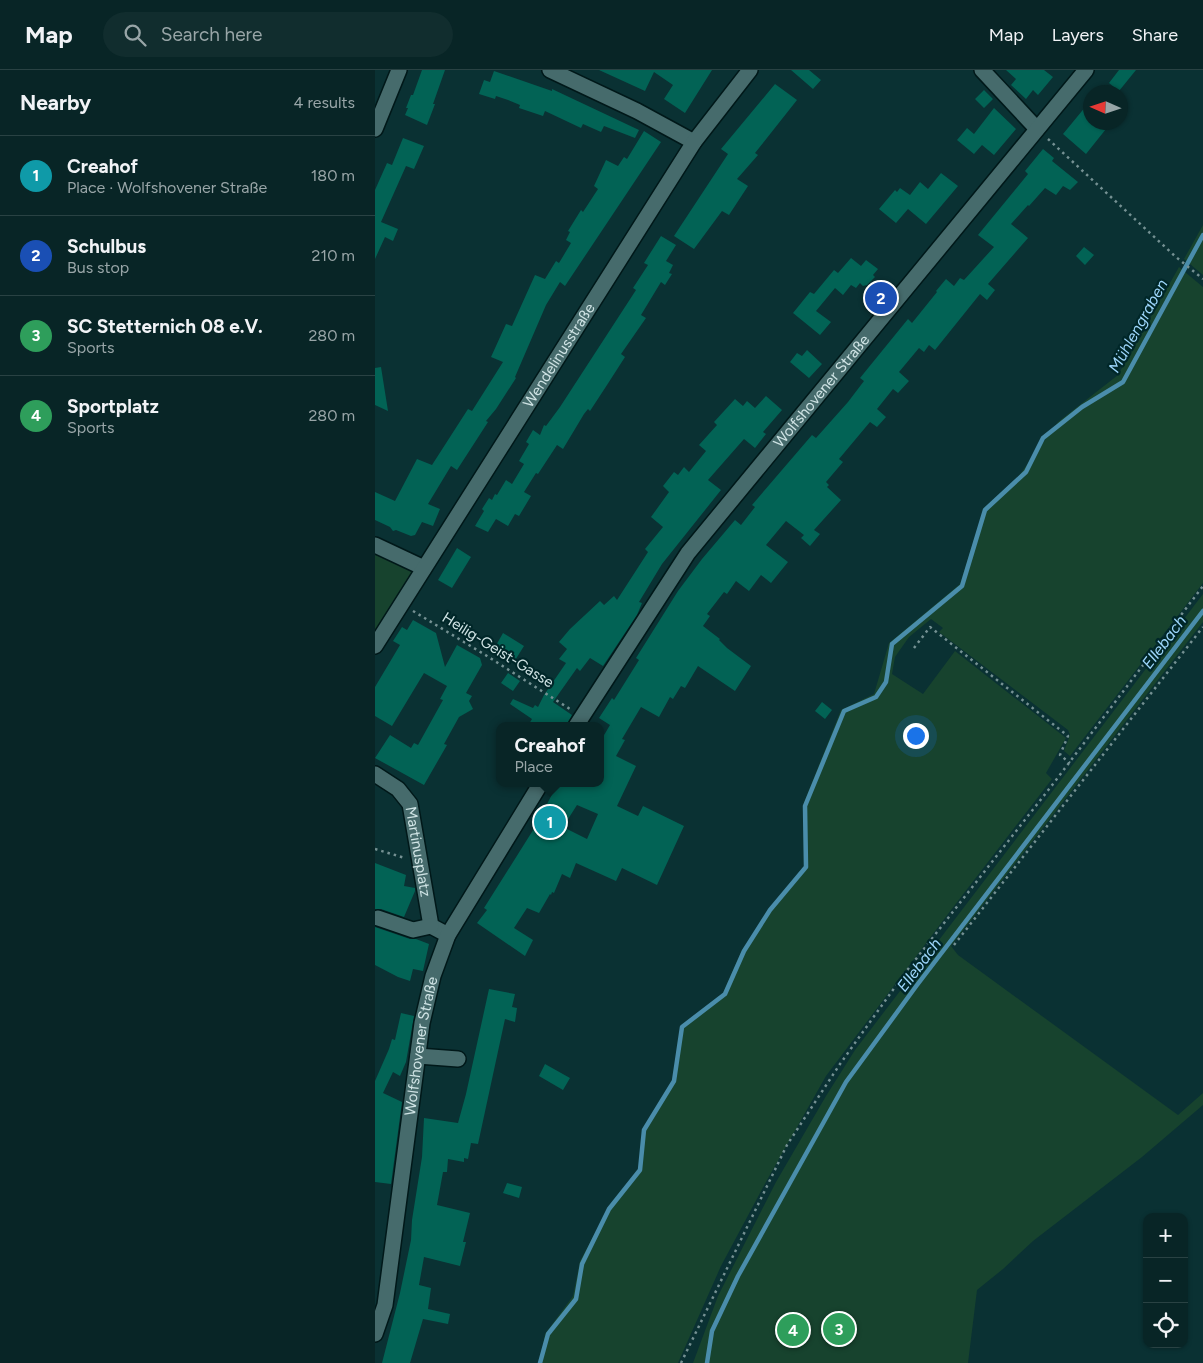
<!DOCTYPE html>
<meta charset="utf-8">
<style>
body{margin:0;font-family:Figtree,sans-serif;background:#112d2e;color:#f1f3f6}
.controls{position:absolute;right:15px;bottom:15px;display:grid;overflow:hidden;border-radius:10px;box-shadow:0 1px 4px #0004}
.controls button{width:45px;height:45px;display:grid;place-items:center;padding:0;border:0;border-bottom:1px solid #294243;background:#082526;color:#f1f3f6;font:25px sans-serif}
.compass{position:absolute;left:708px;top:15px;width:45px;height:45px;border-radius:50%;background:#082526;box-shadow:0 1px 4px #0004;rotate:273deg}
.you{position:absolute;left:540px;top:665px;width:18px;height:18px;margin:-12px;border:4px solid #fff;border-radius:50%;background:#1a73e8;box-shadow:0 0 0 8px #1a73e833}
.badge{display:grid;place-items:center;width:32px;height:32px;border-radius:50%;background:#caba3a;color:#fff;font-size:16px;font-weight:700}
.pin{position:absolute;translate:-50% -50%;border:2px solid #fff;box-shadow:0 1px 5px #0006}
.popup{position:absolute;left:121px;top:652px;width:108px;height:65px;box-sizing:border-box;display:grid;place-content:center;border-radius:10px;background:#082526;filter:drop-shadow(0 1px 4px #0005);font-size:16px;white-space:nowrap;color:#98a5a7}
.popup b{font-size:19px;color:#f1f3f6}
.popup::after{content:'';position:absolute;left:50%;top:100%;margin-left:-10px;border:10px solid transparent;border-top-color:#082526}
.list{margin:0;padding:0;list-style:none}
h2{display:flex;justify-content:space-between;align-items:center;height:65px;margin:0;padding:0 20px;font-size:21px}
h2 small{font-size:16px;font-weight:400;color:#98a5a7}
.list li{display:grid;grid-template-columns:32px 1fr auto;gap:15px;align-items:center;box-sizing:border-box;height:80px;padding:0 20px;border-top:1px solid #294243}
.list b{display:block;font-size:19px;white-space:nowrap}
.list p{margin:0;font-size:16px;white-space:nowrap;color:#98a5a7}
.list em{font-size:16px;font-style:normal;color:#98a5a7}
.icon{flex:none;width:28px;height:28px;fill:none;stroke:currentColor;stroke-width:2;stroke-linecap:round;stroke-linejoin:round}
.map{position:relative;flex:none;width:828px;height:1293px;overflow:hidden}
header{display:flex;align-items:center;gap:30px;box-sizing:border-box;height:70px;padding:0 25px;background:#082526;border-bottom:1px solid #294243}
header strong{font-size:24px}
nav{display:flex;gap:28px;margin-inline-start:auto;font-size:18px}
.search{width:350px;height:45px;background:#112d2e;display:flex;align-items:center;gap:12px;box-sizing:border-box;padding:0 18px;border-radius:28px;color:#98a5a7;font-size:19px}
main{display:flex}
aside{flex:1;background:#082526}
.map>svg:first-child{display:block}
</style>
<header>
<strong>Map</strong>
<div class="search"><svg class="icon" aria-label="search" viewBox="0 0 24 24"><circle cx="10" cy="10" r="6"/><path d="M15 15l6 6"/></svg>Search here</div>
<nav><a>Map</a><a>Layers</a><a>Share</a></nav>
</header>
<main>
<aside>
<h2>Nearby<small>4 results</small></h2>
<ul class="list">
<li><span class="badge" style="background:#0f9aa8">1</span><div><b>Creahof</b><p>Place · Wolfshovener Straße</p></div><em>180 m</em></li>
<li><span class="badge" style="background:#1a4fb4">2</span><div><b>Schulbus</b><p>Bus stop</p></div><em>210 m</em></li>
<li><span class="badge" style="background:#2e9e5b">3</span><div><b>SC Stetternich 08 e.V.</b><p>Sports</p></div><em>280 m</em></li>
<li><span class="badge" style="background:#2e9e5b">4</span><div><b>Sportplatz</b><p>Sports</p></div><em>280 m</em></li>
</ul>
</aside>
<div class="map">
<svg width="828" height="1293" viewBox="0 0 828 1293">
<rect width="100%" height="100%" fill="#0a3133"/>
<path fill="#17432e" d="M828,155v50l-19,-16z
M804,197l24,20v296l-133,173 -6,-5 6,-16 -2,-5 -129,-98 4,-4 -12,-9 -22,18 -14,20 -3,17 31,20 32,-43 111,87 -20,35 6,6 -101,131 -125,166 -59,104 -46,86 -43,97h-138l5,-29 28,-38 7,-35 28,-52 31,-39 4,-40 30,-50 9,-53 41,-34 19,-43 62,-83 -1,-62 38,-95 33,-16 15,-51 71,-59 24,-76 34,-31 40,-55 60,-47z
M0,484l42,19 -42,66z
M828,524v28l-252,324 7,9 220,160 25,-22v12l-61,52 -109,84 -30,28 -26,21 -9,73h-275l25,-67 58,-114 50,-86 29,-46z"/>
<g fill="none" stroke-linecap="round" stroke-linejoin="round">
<path stroke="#4a8dab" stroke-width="4.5" d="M165,1293l8,-29 28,-35 6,-35 27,-55 31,-39 4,-40 30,-49 8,-54 43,-33 19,-43 26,-41 36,-43 -1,-61 39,-95 32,-14 10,-15 6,-38 70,-58 23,-76 41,-38 17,-34 39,-31 41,-25 80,-147
M332,1293l5,-32 26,-55 108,-194 71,-97 286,-374"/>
</g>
<path fill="#026355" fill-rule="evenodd" d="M47,0h23l-12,34h2l-8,21 -22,-10 3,-7h-2l5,-13h2z
M224,0h113l-27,43 -21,-14 9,-14 -19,-13 -9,19z
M416,0h18l12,10 -8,9z
M631,0h38l9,7 -15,18 -5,-5 -7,9 -15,-14 5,-6z
M744,0h17l-17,21 -10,-8z
M119,1l58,20v-2l87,41 -4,8 -31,-12 -3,6 -18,-8 -2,4 -36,-17 -2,5 -24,-8 1,-3 -12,-5 -12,-4 -1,3 -16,-5 5,-14 6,2z
M400,14l22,16 -42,53 3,2 -21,24 11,7 -19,29 -7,-4 -28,38 -20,-13 54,-82 -7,-5z
M609,20l9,9 -9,9 -9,-9z
M716,30v22h7l8,7 -20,25 -23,-20z
M619,38l22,21 -22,26 -12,-10 -8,9 -17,-14 10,-12 7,6z
M269,61l17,11 -96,144 -5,-4 -14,23 -31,72 1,1 -20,31 -10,12 2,1 -31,48 -6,-4 -23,38 12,5 -7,17 -11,-4 -7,13 -4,1 -15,-6 -3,1 -3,-4 -15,-7v-28l20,9 22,-42 15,6 36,-56 4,2 31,-49 -12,-5 15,-33 6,2 23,-51 10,4 11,-18 3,2 12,-20 -5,-3 4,-8 -2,-1 13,-21 2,2 15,-23 -4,-3 12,-26 12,6 6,-9 3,2z
M28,68l21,8 -10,23 -8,-3 -25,56 17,7 -5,12 -8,-4 -10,22v-69l12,-27 5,2z
M668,79l11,9 -2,3 26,21 -8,8 -7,-4 -7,9 -11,-7 -16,18 -1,-1 -17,19 17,14 -40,46 7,6 -8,10 -7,-6 -45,56 -6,-5 -5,7 -5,-4 -20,24 10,9 -11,12 -5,-4 -16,20 9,8 -9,10 -7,-5 -31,37 4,3 -17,20 3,3 -2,2 14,13 -27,30 6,4 -10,12 -9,-8 3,-3 -18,-14 -20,24 22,17 -17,21 -10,-8 -12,16 -13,-10 -9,13 -3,-2 -17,22 3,2 -7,10 17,13 -1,1 8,8 24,18 -16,25 -37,-25 -13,22 -4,-2 -8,13 -3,-2 -11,20 -18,-10 -19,32 3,1 -9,16 20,10 -19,40 21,10 5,-10 41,20 -27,59 -35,-17 -6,13 -40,-18 -6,15 -8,-4 -8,19 -2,-1 -1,3 -1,-1 -11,19 -12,-5 -13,20 19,12 -8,16 -48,-33 10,-13 -3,-2 51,-81 23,-44h42v-41l10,-17 -11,-7 13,-20 2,2 25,-40 -3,-2 42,-67 24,-32 33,-39 6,5 14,-18 -3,-2 60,-70 4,3 32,-36 16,-21 -4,-3 48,-59 4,4 25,-31 -1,-1 10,-12 8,7 6,-8 4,2 30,-33 -16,-12 50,-61 -3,-3zM202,735l21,9 -11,25 -24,-12z
M566,103l17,13 -32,38 -18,-15 -12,14 -17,-14 16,-19 2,2 3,-4 10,7 10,-13 8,7z
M286,166l15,9 -10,16 7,4 -4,8 3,1 -7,11 -4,-3 -20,33 5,3 -25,36 4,3 -18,28 -17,26 -2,-2 -4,5 -21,35 -6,-4 -19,29 -2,-1 -12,19 7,4 -12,20 -4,-2 -7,12 -12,-7 -8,13 -13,-6 9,-15 -2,-2 7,-11 3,2 3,-6 2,1 9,-15 6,4 12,-20 -5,-3 10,-17 -3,-2 7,-12 7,5 4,-10 2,1 14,-19 76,-117 -3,-2 15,-23 -4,-2z
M709,177l10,8 -9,10 -9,-9z
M476,188l10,8 5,-6 12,9 -5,6 2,2 -8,8 -4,1 -3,-3 -4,5 -5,-3 -8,10 -8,-7 -19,23 15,11 -11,13 -27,-22 17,-21 4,2 20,-24 4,3z
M432,280l15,14 -13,14 -19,-16 7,-9 5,3z
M6,297l7,44 -13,-6v-37z
M391,326l16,14 -19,22 3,2 -11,14 -11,-9 -36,41 13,10 -59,74 -23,38 3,1 -5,12 -34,51 -13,-8 -10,13 -3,-3 -24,34 19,13 -5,11h-27l-2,-2 -5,2 -4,-2 3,-5 -22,-15 3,-5 20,9 2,-3 3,2 6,-12 22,-32 -7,-4 8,-10 -8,-7 11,-13 30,-28 4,4 10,-9 3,4 31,-48 -3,-3 18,-22 -12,-10 18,-25 -6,-6 11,-14 4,3 6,-8 5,5 17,-21 -7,-6 18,-20 -3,-3 21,-23 8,7 4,-5 8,7z
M82,478l14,9 -19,31 -14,-8z
M38,550l23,13 9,34 12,-22 23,13 2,7 -16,28 6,3 -3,5 4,8 -14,8 -15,27 3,1 -23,40 -49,-27 15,-23 21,13 3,-5 4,2 25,-45 -3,-1 7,-13 -23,-13 -32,53 -17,-10v-29l25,-42 -7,-4 9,-14 5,3z
M128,563l21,13 -10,16 -20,-13z
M133,603l12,8 -7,10 -12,-8z
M447,632l10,8 -7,9 -10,-8z
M0,793l31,12 -2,11 11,2v3l-11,26 -23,-8h-6z
M0,857l35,12h6l13,5 -6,27 -10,-2 -3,12 -12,-4 -23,-12z
M114,919l26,5 -3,13 5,1 -2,14 -10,-3 -27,125 -7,-1 -3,16 -4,-1v4l-16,-3 -1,13h-4l-6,33 33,8 -7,29h3l-6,24 -36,-9 -5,28 12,3 -3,21 22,5 -2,10 -25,-5 -13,44h-28l18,-70 11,-53 1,-20 10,-63 2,-39 34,5 8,-29z
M26,943l13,3 -8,46 -6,14 -7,-4 -10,21 19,9 -11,82 -16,-2v-101l14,-32 3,-10 3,1z
M170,994l25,14 -7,12 -24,-14z
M132,1113l15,4 -3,11 -16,-5z"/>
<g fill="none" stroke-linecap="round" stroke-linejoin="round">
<g stroke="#001819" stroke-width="18">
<g id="minor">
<path d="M175,0l87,41 57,31"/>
<path d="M607,0l55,59"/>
<path d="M0,59l24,-59"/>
<path d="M0,475l49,23"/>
<path id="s1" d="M0,576l319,-504 56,-72"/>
<path id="s2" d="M201,656l112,-173 398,-483"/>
<path id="s3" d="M0,704l23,15 12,15 21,122 17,9"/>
<path d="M3,848l35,12 18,-4"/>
<path d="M43,986l40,3"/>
<path id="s4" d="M0,1264l10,-29 37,-282 11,-47 15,-41 93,-152"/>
</g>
</g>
<path stroke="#759193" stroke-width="2.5" stroke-dasharray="2.5 4" stroke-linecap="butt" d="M673,69l128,118 27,22
M38,541l74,45 83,53
M539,578l16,-21 138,109 -8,19 10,8
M0,779l30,9
M579,875l249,-318
M306,1293l106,-218 53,-81 65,-91 148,-189 150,-198"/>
<use href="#minor" stroke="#466b6c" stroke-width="15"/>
</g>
<g text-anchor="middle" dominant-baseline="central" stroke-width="4.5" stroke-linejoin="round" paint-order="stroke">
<g font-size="15" fill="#d0e4e5" stroke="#002729">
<text stroke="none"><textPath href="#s1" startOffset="344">Wendelinusstraße</textPath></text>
<text stroke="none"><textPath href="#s2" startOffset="416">Wolfshovener Straße</textPath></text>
<text transform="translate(123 580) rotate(32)">Heilig-Geist-Gasse</text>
<text stroke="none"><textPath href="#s3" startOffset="95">Martinusplatz</textPath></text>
<text stroke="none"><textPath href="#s4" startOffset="292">Wolfshovener Straße</textPath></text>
</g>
<g font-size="16" font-style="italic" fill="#9dd6fb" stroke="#002729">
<text transform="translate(763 256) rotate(-61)">Mühlengraben</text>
<text transform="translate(789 572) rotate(-53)">Ellebach</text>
<text transform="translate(544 895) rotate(-53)">Ellebach</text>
</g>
</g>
</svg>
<div class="controls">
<button>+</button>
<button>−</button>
<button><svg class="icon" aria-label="locate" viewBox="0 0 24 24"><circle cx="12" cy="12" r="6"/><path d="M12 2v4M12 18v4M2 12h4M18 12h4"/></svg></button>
</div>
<svg class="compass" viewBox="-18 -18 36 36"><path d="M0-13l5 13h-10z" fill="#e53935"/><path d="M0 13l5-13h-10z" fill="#98a5a7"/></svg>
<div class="you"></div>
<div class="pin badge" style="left:175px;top:752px;background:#0f9aa8">1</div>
<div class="popup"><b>Creahof</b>Place</div>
<div class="pin badge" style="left:506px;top:228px;background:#1a4fb4">2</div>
<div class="pin badge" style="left:464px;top:1259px;background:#2e9e5b">3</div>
<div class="pin badge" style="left:418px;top:1260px;background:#2e9e5b">4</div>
</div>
</main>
